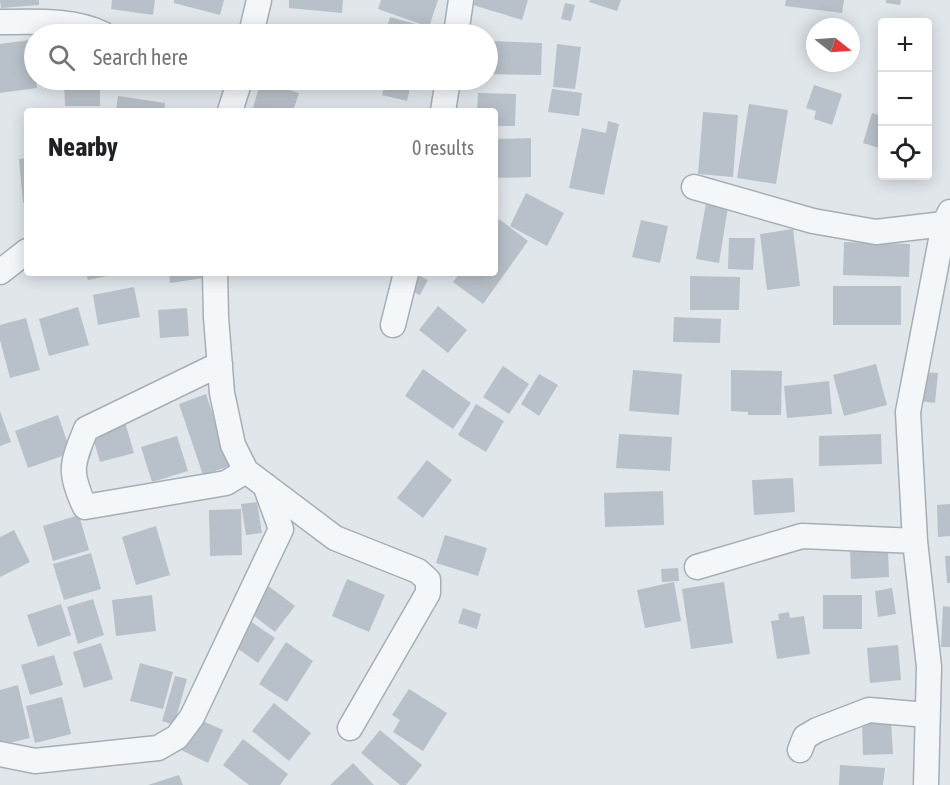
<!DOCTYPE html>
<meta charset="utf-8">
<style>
body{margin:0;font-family:"Asap Condensed",sans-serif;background:#f2f2f2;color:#202124}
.controls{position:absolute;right:18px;top:18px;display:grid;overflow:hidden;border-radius:6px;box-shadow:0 3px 15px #0003}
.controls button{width:54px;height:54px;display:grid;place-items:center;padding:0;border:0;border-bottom:2px solid #e0e0e0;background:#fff;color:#202124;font:30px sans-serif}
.compass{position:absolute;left:806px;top:18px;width:54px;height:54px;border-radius:50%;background:#fff;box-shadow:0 3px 15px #0003;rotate:107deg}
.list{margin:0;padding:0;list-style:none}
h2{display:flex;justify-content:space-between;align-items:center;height:78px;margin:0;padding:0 24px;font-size:26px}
h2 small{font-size:20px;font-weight:400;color:#757577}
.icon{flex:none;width:33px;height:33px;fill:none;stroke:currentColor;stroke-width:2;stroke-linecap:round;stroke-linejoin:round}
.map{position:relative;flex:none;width:950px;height:785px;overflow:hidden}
.search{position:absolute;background:#fff;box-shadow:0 3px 15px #0003;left:24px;top:24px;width:474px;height:66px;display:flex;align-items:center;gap:15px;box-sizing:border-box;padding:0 21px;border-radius:33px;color:#757577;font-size:22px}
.panel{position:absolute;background:#fff;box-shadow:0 3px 15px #0003;left:24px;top:108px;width:474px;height:168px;border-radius:6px}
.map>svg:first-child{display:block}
</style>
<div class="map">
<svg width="950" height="785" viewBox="0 0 950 785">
<rect width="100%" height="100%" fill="#e1e6eb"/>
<path fill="#b8c0c9" d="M0,0h39v5l-38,3z
M112,0h43l-2,15 -42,-6z
M174,0h50l-4,15 -46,-12z
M289,0h54l-1,13 -53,-5z
M381,0h57l-9,27 -51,-18z
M475,0h53l-6,20 -49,-15z
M590,0h31l-4,11 -28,-9z
M786,0h58l-2,13 -57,-7z
M886,0h15l-1,5 -14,-2z
M565,3l10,2 -4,16 -10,-2z
M390,17l33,9 -2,8h-36z
M30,40l7,48 -37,5v-49z
M488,41l54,2 -1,32 -53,-1z
M557,44l24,3 -6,42 -22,-2z
M64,80h36v26h-35z
M386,80h26l-5,21 -25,-6z
M261,81l38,12 -6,18h-41z
M814,85l28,9 -10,31 -18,-6 2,-8 -10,-3z
M552,89l30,4 -3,23 -31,-4z
M478,93l38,1 -1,32h-20v-15h-18z
M118,96l47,7 -1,8h-48z
M749,104l39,6 -12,74 -39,-6z
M703,112l35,3 -5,62 -35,-3z
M872,113l10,3v33l-19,-6z
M608,121l11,3 -15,71 -35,-7 13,-60 24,5z
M531,138v39l-36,1v-39z
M27,158v45h-4l-4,-44z
M526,193l38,20 -17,33 -37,-20z
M706,203l22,4 -9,56 -23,-4z
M499,219l29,22 -45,63 -30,-22 7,-9h35v-49z
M641,220l27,6 -8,37 -28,-6z
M793,229l7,57 -33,4 -7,-56z
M729,238h26l-2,32 -25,-1z
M844,242l66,2 -1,33 -66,-2z
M86,273h30l1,1 -29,6z
M169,273h34l1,5 -34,5z
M414,273l14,7 -8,15 -17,-8z
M690,276l50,1 -1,33h-49z
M833,286h68v39h-68z
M134,287l6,30 -42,8 -5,-30z
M438,306l29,24 -19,23 -29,-23z
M78,307l11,38 -40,11 -10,-37z
M187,308l2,28 -29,2 -2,-28z
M674,317l47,2 -1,24 -47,-1z
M26,318l14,52 -30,8 -10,-38v-15z
M876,364l11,41 -43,11 -11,-41z
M503,366l26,18 -20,30 -26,-17z
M423,369l48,34 -18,26 -48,-33z
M633,370l49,4 -3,41 -50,-4z
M731,370l51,1 -1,44h-33v-3l-17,-1z
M923,372l15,1 -3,30 -15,-2z
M539,374l19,11 -19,31 -18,-12z
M829,381l3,33 -45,4 -3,-32z
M206,394l24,72 -27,9 -24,-71z
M476,404l28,17 -18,31 -28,-17z
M0,411l11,31 -11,4z
M58,415l13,38 -43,15 -13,-37z
M125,422l9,31 -34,9 -9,-31z
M619,434l53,3 -2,34 -54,-3z
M881,434l1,30 -63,2v-30z
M177,436l11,35 -36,11 -11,-35z
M427,460l25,20 -29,38 -26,-20z
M793,478l2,34 -41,3 -2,-35z
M663,491l1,34 -59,2 -1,-34z
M257,502l5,31 -16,2 -5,-31z
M950,504v32l-12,1 -1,-32z
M241,509l1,46 -32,1 -1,-46z
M79,515l10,35 -36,11 -10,-35z
M156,526l14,49 -34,10 -14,-48z
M14,530l16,32 -30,15v-40z
M445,535l42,13 -9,28 -42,-13z
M888,550l1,27 -38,2 -1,-27z
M91,553l10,36 -37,11 -11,-36z
M945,556h5v27h-3z
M678,568l1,13 -17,1 -1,-13z
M347,579l38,16 -16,37 -37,-16z
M674,582l7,39 -36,7 -8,-38z
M724,582l9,61 -42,6 -9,-60z
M267,585l28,21 -20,26 -27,-21z
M892,588l4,26 -18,3 -3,-26z
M152,595l4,36 -40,5 -4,-36z
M823,595h39v34h-39z
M93,599l11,36 -26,9 -11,-37z
M61,604l10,31 -33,12 -11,-32z
M943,606l7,1v40h-9z
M463,608l18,6 -4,15 -19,-6z
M789,612l1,6 14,-2 6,38 -33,5 -6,-38 8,-1 -1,-6z
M247,619l28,19 -17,25 -27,-19z
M286,642l27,19 -26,41 -28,-18z
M101,643l12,36 -29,9 -11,-36z
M898,645l3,35 -31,3 -3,-35z
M54,655l9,30 -33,10 -9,-30z
M140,663l33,9 -10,37 -33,-8z
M175,676l12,3 -13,46 -12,-4z
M18,685l12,53 -30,7v-55z
M409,689l38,24 -24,38 -30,-19 7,-12 -8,-5z
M62,697l9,37 -36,9 -9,-37z
M274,703l37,30 -22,28 -37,-30z
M196,718l27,12 -15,33 -27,-13z
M891,720l2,34 -30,1 -1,-33z
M380,730l42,35 -16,20h-6l-39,-32z
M243,739l45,35 -8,11h-31l-26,-20z
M353,763l21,22h-44z
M840,765l45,3 -2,17h-44z
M179,775l4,10h-35z"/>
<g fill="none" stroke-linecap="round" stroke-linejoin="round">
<g stroke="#a6aeb6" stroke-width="27">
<path id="minor" d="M0,22c33,0 73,-3 103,12
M251,34l8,-34
M456,34l5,-34
M230,111l10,-31
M443,111l5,-31
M694,187l119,34 63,11 68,-8
M0,272l27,-21
M215,273l1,44 6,76 11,52 13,26 89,67 83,33 10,9v13l-78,135
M393,325l13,-52
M220,364l-134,65c-14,35 -18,42 -1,78l141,-24 20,-12
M697,567l105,-31 113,5
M800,750l5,-13 12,-7 52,-20 58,5
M0,754l35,7 123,-13 19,-11 15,-20 89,-188 -16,-44
M926,785l3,-118 -14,-126 -7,-129 36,-188 6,-12"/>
</g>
<use href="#minor" stroke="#f4f7f9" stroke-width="24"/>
</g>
</svg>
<div class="controls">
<button>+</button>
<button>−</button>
<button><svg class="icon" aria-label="locate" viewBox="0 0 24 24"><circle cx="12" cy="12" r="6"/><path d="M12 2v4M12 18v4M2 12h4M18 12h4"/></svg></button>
</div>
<svg class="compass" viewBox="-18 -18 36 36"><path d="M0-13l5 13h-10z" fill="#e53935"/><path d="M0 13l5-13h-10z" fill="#757577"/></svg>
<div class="search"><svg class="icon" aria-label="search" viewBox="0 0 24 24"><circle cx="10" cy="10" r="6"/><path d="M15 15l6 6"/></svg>Search here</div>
<section class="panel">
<h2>Nearby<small>0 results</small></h2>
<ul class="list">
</ul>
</section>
</div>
